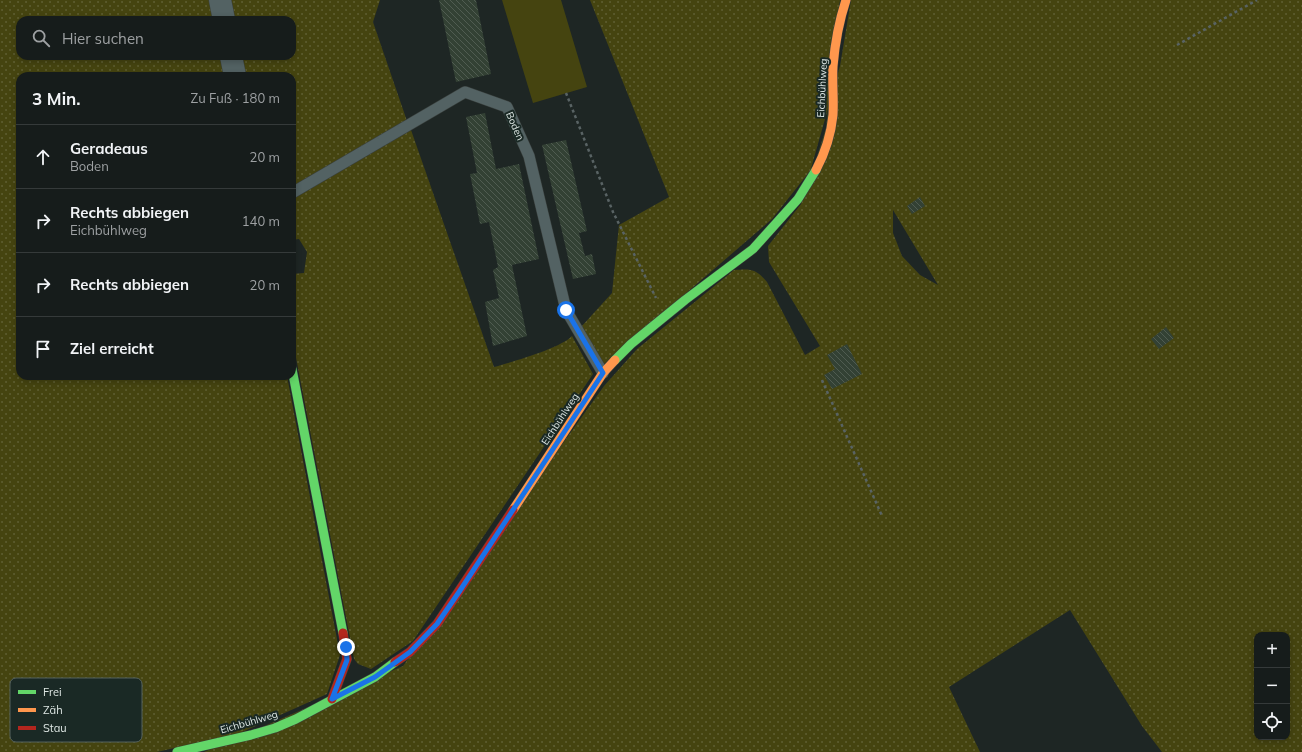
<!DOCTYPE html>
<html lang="de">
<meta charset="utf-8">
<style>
body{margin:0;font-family:Mulish,sans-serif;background:#232928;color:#f1f3f6}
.controls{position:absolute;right:12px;bottom:12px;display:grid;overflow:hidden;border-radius:8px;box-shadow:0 2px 6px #0003}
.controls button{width:36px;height:36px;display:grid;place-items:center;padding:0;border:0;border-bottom:1px solid #353a3a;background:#161c1b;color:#f1f3f6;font:20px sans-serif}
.stop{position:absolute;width:12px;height:12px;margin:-9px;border:3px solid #1a73e8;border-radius:50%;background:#fff}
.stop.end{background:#1a73e8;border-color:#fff;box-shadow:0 1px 4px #0008}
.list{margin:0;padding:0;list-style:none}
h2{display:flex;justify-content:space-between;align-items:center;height:52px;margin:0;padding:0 16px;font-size:17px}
h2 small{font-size:13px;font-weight:400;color:#9ea1a3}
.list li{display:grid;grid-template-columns:26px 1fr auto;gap:12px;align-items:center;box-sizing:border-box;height:64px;padding:0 16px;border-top:1px solid #353a3a}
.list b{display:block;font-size:15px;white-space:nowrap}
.list p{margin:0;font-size:13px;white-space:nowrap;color:#9ea1a3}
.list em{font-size:13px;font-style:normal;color:#9ea1a3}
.icon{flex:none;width:22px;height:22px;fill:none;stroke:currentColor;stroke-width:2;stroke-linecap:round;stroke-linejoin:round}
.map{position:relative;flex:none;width:1302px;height:752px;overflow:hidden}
.search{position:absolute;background:#161c1b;box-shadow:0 2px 6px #0003;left:16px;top:16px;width:280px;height:44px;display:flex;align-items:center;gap:10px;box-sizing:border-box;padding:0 14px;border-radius:12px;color:#9ea1a3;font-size:15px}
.panel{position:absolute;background:#161c1b;box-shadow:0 2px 6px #0003;left:16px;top:72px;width:280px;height:308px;border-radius:12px}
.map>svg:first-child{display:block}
</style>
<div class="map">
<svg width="1302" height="752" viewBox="0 0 1302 752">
<defs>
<pattern id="grass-dots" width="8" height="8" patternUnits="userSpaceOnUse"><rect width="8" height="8" fill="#454410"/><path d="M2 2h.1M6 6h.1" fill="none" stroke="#5f5f33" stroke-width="1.8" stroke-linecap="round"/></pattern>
<pattern id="building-back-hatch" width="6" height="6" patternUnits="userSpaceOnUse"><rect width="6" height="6" fill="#334134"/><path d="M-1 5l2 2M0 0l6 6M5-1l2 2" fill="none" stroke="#505c51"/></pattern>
</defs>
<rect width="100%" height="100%" fill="#1e2624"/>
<path fill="url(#grass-dots)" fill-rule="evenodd" d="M0,0h215l4,20h-199v36h205l4,20h-209v300h267l53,279 -13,39 -87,39 -83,19h-157z
M227,0h153l-7,22 34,99 -115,66v-111h-51l-4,-20h55v-36h-62z
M590,0h250l-14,128 -12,38 -42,53 -168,145 -23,-37 31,-34 7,-68 50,-28z
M851,0h451v752h-140l-20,-26 -72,-116 -121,77 31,65h-776l199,-86 201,-280 33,-37 97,-79c17,-1 21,-2 33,12l38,73 15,-9 -51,-84 -1,-16 33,-42 39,-138zM893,209v1l45,75 -18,-10 -18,-19 -9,-23zM1257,635h30v102h-30z
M411,130l83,237c18,-5 67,-19 78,-31l21,38 -180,267 -42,28 -13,-5 -4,-5 -62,-322v-63l12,-1 3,-21 -8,-13 -7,1v-41z"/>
<path fill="#454410" d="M502,0h59l26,87 -54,16z"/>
<path fill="url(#building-back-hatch)" d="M439,0h37l15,74 -35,8z
M485,113l11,56 23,-5 20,95 -27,6 15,71 -34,10 -8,-44 14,-4 -6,-28 5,-3 -9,-45 -9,2 -10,-50 7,-1 -11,-56z
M566,140l21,91 -8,2 6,23 7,-2 4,20 -23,5 -31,-134z
M920,197l5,9 -13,8 -5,-8z
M1166,327l8,11 -15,11 -8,-10z
M847,344l15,30 -30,15 -8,-14 11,-6 -8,-14z"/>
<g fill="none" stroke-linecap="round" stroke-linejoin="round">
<g stroke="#3a403e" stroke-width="12">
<path id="lane" d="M292,193l173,-101 42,15 22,49 37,154 37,63"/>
</g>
<g stroke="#3a403e" stroke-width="23">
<path id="street" d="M220,0l4,20
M231,56l4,20"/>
</g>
<g stroke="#3a403e" stroke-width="10">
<path id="fast" d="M615,360l16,-16 54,-44 68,-51 45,-50 18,-29
M292,369l51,264
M177,752l74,-17 24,-7 21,-9 79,-42 20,-15"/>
</g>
<g stroke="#3a403e" stroke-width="10">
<path id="slow" d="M816,170c9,-17 15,-35 17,-55 1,-16 -1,-33 0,-49 2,-23 6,-45 13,-66
M513,510l90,-137 12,-13"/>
</g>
<g stroke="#3a403e" stroke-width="10">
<path id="jam" d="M395,662l15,-10 27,-28 76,-114
M332,699l15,-40 -4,-26"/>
</g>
<path stroke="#596364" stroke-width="2.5" stroke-dasharray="3 3" stroke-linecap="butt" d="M1177,45l80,-45
M566,93l47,119 43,86
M822,380l60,136"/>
<use href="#lane" stroke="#536263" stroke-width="11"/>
<use href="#street" stroke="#536263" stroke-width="22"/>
<use href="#fast" stroke="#63d668" stroke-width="9"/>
<use href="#slow" stroke="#ff974d" stroke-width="9"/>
<use href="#jam" stroke="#b3261e" stroke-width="9"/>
</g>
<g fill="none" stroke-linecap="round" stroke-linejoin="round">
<path stroke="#1a73e8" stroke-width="5" d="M346,647l1,13 -15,39 43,-22 35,-25 27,-28 22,-32 144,-219 -37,-63"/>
</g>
<g text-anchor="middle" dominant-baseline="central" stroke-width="4" stroke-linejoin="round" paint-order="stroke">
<g font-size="10" fill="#dee7e4" stroke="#1a2925">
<text transform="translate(822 88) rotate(-87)">Eichbühlweg</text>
<text transform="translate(515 126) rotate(66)">Boden</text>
<text transform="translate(560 419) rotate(-57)">Eichbühlweg</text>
<text transform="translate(249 722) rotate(-16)">Eichbühlweg</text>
</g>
</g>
<rect x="10" y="678" width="132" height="64" rx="6" fill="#1a2925" stroke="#55625e" stroke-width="1"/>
<rect x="18" y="690" width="18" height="4" fill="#63d668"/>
<rect x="18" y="708" width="18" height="4" fill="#ff974d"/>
<rect x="18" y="726" width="18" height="4" fill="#b3261e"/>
<g font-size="11" fill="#dee7e4">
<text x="43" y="696">Frei</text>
<text x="43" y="714">Zäh</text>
<text x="43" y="732">Stau</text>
</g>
</svg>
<div class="controls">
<button>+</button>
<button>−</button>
<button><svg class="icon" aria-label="locate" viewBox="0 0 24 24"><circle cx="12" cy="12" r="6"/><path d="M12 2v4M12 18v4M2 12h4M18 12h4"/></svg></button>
</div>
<div class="stop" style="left:566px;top:310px"></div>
<div class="stop end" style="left:346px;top:647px"></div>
<div class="search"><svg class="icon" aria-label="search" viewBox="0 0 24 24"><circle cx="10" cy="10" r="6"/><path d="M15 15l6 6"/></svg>Hier suchen</div>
<section class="panel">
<h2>3 Min.<small>Zu Fuß · 180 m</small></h2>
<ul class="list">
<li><svg class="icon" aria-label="ahead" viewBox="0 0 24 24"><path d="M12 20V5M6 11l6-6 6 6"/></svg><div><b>Geradeaus</b><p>Boden</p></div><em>20 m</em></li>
<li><svg class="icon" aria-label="right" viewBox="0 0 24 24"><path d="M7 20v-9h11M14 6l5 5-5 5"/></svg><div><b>Rechts abbiegen</b><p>Eichbühlweg</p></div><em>140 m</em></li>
<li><svg class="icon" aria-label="right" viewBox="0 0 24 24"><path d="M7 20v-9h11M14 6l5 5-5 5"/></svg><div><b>Rechts abbiegen</b></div><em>20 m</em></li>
<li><svg class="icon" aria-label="arrive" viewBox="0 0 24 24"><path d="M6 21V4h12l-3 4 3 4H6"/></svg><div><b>Ziel erreicht</b></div></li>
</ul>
</section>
</div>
